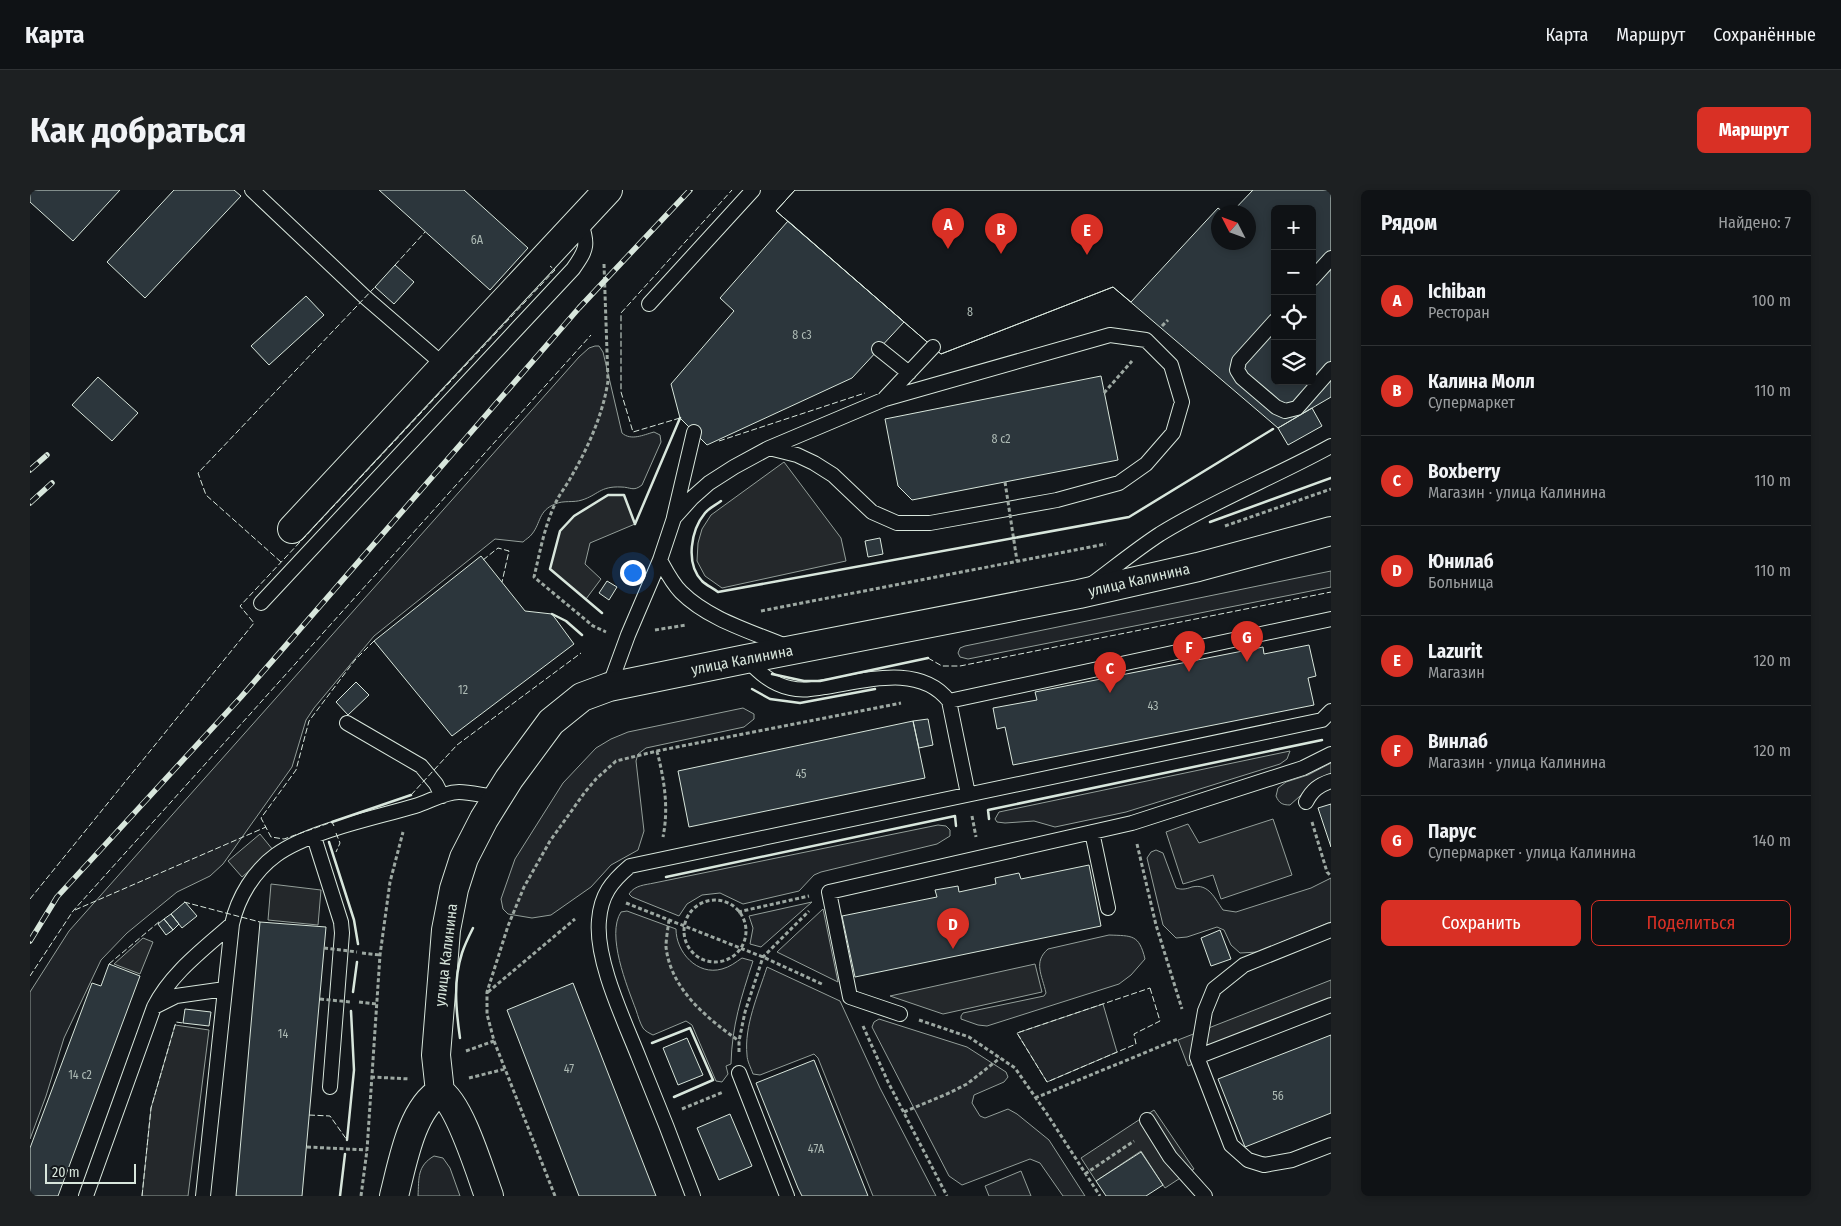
<!DOCTYPE html>
<html lang="ru">
<meta charset="utf-8">
<style>
body{margin:0;font-family:"Fira Sans Condensed",sans-serif;background:#1d2022;color:#f1f3f6}
.controls{position:absolute;right:15px;top:15px;display:grid;overflow:hidden;border-radius:8px;box-shadow:0 2px 8px #0003}
.controls button{width:45px;height:45px;display:grid;place-items:center;padding:0;border:0;border-bottom:1px solid #2f3234;background:#0f1215;color:#f1f3f6;font:25px sans-serif}
.compass{position:absolute;left:1181px;top:15px;width:45px;height:45px;border-radius:50%;background:#0f1215;box-shadow:0 2px 8px #0003;rotate:312deg}
.scale{position:absolute;left:15px;bottom:12px;width:91px;box-sizing:border-box;padding-left:5px;border:2px solid #d8e6dc;border-top:0;font-size:14px;line-height:18px;white-space:nowrap;color:#d8e6dc;-webkit-text-stroke:4px #14181c;paint-order:stroke}
.you{position:absolute;left:602px;top:382px;width:18px;height:18px;margin:-12px;border:4px solid #fff;border-radius:50%;background:#1a73e8;box-shadow:0 0 0 8px #1a73e833}
.badge{display:grid;place-items:center;width:32px;height:32px;border-radius:50%;background:#d93025;color:#fff;font-size:16px;font-weight:700}
.pin{position:absolute;translate:-50% -41px;filter:drop-shadow(0 1px 2px #0008)}
.pin::after{content:'';position:absolute;top:26px;width:18px;height:15px;background:inherit;clip-path:polygon(0 0,100% 0,50% 100%)}
.list{margin:0;padding:0;list-style:none}
h2{display:flex;justify-content:space-between;align-items:center;height:65px;margin:0;padding:0 20px;font-size:21px}
h2 small{font-size:16px;font-weight:400;color:#9b9ea0}
.list li{display:grid;grid-template-columns:32px 1fr auto;gap:15px;align-items:center;box-sizing:border-box;height:90px;padding:0 20px;border-top:1px solid #2f3234}
.list b{display:block;font-size:19px;white-space:nowrap}
.list p{margin:0;font-size:16px;white-space:nowrap;color:#9b9ea0}
.list em{font-size:16px;font-style:normal;color:#9b9ea0}
.actions{display:flex;gap:10px;padding:15px 20px}
.actions a{flex:1;padding:11px 0;border:1px solid #d93025;border-radius:8px;text-align:center;font-size:18px;color:#d93025}
.actions .main{background:#d93025;color:#fff}
.icon{flex:none;width:28px;height:28px;fill:none;stroke:currentColor;stroke-width:2;stroke-linecap:round;stroke-linejoin:round}
.map{position:relative;flex:none;width:1301px;height:1006px;overflow:hidden;border-radius:8px}
header{display:flex;align-items:center;gap:30px;box-sizing:border-box;height:70px;padding:0 25px;background:#0f1215;border-bottom:1px solid #2f3234}
header strong{font-size:24px}
nav{display:flex;gap:28px;margin-inline-start:auto;font-size:18px}
.intro{display:flex;align-items:center;justify-content:space-between;box-sizing:border-box;height:120px;padding:0 30px}
h1{margin:0;font-size:35px}
.button{padding:12px 22px;border-radius:8px;background:#d93025;color:#fff;font-size:18px;font-weight:700}
main{display:flex;gap:30px;padding:0 30px}
aside{flex:1;background:#0f1215;border-radius:8px;box-shadow:0 2px 8px #0003}
.map>svg:first-child{display:block}
</style>
<header>
<strong>Карта</strong>
<nav><a>Карта</a><a>Маршрут</a><a>Сохранённые</a></nav>
</header>
<div class="intro"><h1>Как добраться</h1><a class="button">Маршрут</a></div>
<main>
<div class="map">
<svg width="1301" height="1006" viewBox="0 0 1301 1006">
<rect width="100%" height="100%" fill="#14181c"/>
<path fill="#202428" stroke="#939e99" d="M565,156h4l4,6 19,81c9,8 21,2 32,-1l6,3 1,7 -19,43c-9,7 -11,2 -21,2 -21,-1 -23,8 -39,13 -9,3 -18,0 -27,4 -17,7 -14,19 -23,30 -2,3 -6,5 -9,8l-28,-3 -121,97 -60,72 -8,12 -14,47 -69,97 -13,12 -33,16 -50,41 -26,27 -37,78 -18,58 -16,43v-147l39,-61 510,-574 10,-9z
M1301,381v16l-363,72 -8,-2 -2,-4 2,-5 5,-2z
M713,518l11,6v5l-10,8 -98,21 -8,6 -2,7 8,70 -6,19 -27,15 -20,22 -40,28 -19,3 -24,-4 -5,-5 -2,-10 14,-40 48,-76 33,-35 15,-9 17,-7z
M1260,561l-3,8 -7,5 -154,48 -71,15 -21,-6 -29,2 -8,-1 -2,-3 4,-7z
M1301,573v11l-12,5 -29,26c-8,0 -11,-2 -14,-9l2,-8 8,-6 22,-7z
M908,635l8,1 4,4v6l-13,8 -116,28 -7,3 -15,16 -56,13 -23,-11 -18,2 -15,9 -8,12 -47,-19 -3,-3c6,-9 16,-9 25,-11z
M1126,660l7,3 13,35c6,2 10,1 16,-1 17,-4 23,12 31,23l13,2 75,-24 20,-10v44l-73,30 -18,1 -9,-8 -7,-15 -7,-3 -30,10 -11,1 -13,-13 -16,-67 4,-6z
M782,712l-51,45 -11,-3 3,-16 -4,-12z
M793,719l15,73 -61,-30z
M597,721l49,18c0,23 21,47 46,40 8,-2 14,-7 20,-11l11,3c-12,37 -21,64 -22,103l-5,2 2,8 -6,8 -6,-1 -24,-56 -6,-4 -33,14c-4,-2 -8,-4 -10,-7 -3,-5 -5,-12 -7,-18 -9,-24 -30,-75 -15,-98z
M1079,745c23,1 30,-1 36,24l-14,16 -12,9 -132,42 -9,-1 -17,-6v-3l2,-3 81,-17 2,-3c-4,-18 -13,-31 2,-44z
M737,777l73,34 40,87 56,108h-63l-55,-138 -4,-4 -54,21 -7,-1c-2,-6 -6,-13 -6,-19 -3,-29 11,-60 20,-88z
M1073,814l14,48 -70,30 -30,-49z
M849,829l88,28 39,25 2,5 -4,5 -30,13 -2,8 8,13 5,2 23,-9 9,5 32,26 36,56h-22l-23,-33 -10,-4 -68,26 -13,-9 -77,-149 2,-5z
M404,966l9,2 7,10 10,28h-42c1,-18 -1,-30 16,-40z
M991,981l10,25h-42l-4,-10z"/>
<path fill="#24282b" stroke="#939e99" d="M754,272l57,76 5,23 -124,27 -17,-12 -8,-15 1,-18 4,-14 9,-14z
M578,305h16l11,29 -45,19 -5,21 16,15 -15,20 -36,-30 10,-38 14,-15z
M1243,629l19,56 -71,24 -8,-24 -30,9 -17,-52 22,-8 11,19z
M230,644l13,16 -31,27 -14,-16z
M241,694l50,6 -3,35 -50,-5z
M113,748l10,4 -13,32 -26,-10z
M1005,774l7,28 -99,22 -53,-18z
M1301,790v31l-143,55 -10,-26z
M145,835l34,5 -21,166h-46l9,-88z
M1124,920l40,59 -29,19 -24,-37 -45,30 -15,-23z"/>
<path fill="#2c363c" stroke="#d8e6dc" fill-rule="evenodd" d="M2,0h88l-47,51 -43,-39v-10z
M144,0h60l7,6 -96,102 -38,-36z
M349,0h85l64,58 -38,42z
M765,0h458l-21,22h-9l-5,-4 -87,94 -18,-15 -172,67 -165,-143z
M765,0h536v207l-53,31 -165,-141 -172,67 -165,-143zM1245,19h37v172h-37zM1188,22h30v30h-30z
M758,31l116,101 -52,56 -145,67 -27,-27 -9,-34 63,-73 -14,-13z
M365,75l19,17 -20,22 -19,-17z
M276,106l18,19 -55,50 -18,-19z
M1071,186l17,84 -206,40 -14,-14 -13,-67z
M68,187l40,36 -26,28 -40,-36z
M1282,218l10,18 -34,19 -10,-17z
M850,348l3,16 -15,3 -3,-16z
M451,366l44,55 27,3 22,30 -122,92 -78,-95z
M577,391l10,6 -8,13 -10,-7z
M1279,455l7,31 -8,2 6,27 -301,60 -8,-38 -8,2 -4,-21 44,-8 -2,-8 228,-45 1,7z
M326,492l13,13 -21,20 -12,-13z
M898,529l5,26 -14,3 -6,-27z
M883,531l12,57 -236,49 -11,-56z
M1301,614v43l-13,-39z
M1059,675l12,61 -246,51 -13,-61 95,-19 -2,-7 23,-4 1,6 37,-8 -1,-6 24,-5 2,6z
M155,712l12,14 -15,12 -11,-14z
M141,724l8,10 -6,6 -9,-11z
M134,729l9,11 -7,5 -8,-11z
M230,732l66,5 -24,269h-66z
M1190,740l11,29 -20,7 -10,-28z
M79,774l31,12 -82,220h-28v-48l62,-165 9,3z
M543,793l10,26 73,187h-77l-72,-186z
M155,819l26,3 -2,14 -26,-3z
M1301,845v78l-86,34 -27,-68z
M657,848l16,37 -25,10 -15,-37z
M784,870l54,136h-66l-4,-8 -42,-105z
M700,924l22,52 -33,14 -22,-52z
M1111,962l22,33 -17,11h-40l-10,-15z"/>
<g fill="none" stroke-linecap="round" stroke-linejoin="round">
<g stroke="#d8e6dc" stroke-width="16">
<path id="lane" d="M222,0l113,107 80,69
M1282,89l19,-21
M619,114l104,-114
M1245,131l-36,40 -2,9 5,8 34,29 9,4 12,-3 34,-39
M849,159l30,24
M855,208l48,-51
M644,327l20,-85
M630,370c6,11 12,23 21,32 28,28 72,40 107,55
M1062,394c23,-17 45,-35 68,-50 55,-34 115,-57 171,-88
M231,413l312,-334c15,-21 15,-24 7,-49
M716,469c13,13 25,25 44,29 12,3 23,1 35,-1 39,-6 95,-24 124,14l382,-82
M579,497l19,-52 32,-75 14,-42 18,-20 17,-15 25,-16 35,-19 28,7 17,8 19,12 39,37 25,11h33l127,-23 62,-17 27,-19 27,-31 9,-31 -11,-37 -25,-25 -36,-5 -225,64 -116,49
M919,511l19,93
M317,533l74,43 15,18 6,12
M1276,612c6,-12 13,-17 25,-21
M1062,642l16,76
M284,647l27,85 1,11 -12,154
M1301,815l-134,52 34,88 17,15 16,5 28,-5 39,-15
M124,817l22,-11 49,-7
M870,824l-50,-17 -21,-105 303,-69 171,-55 28,-14
M1167,867l8,-46 9,-22 30,-24 87,-35
M709,883l48,123
M1117,930l23,37 35,39
M56,1006l68,-189c17,-34 50,-58 78,-83
M173,1006l29,-272c6,-27 22,-53 44,-69 33,-24 99,-37 139,-49 14,-4 29,-14 44,-14 12,0 25,4 37,5
M663,1006c-17,-46 -35,-92 -54,-138 -15,-38 -44,-98 -40,-138 2,-25 12,-38 31,-54l692,-146 9,-9"/>
</g>
<g stroke="#d8e6dc" stroke-width="30">
<path id="street" d="M262,339l316,-339"/>
</g>
<g stroke="#d8e6dc" stroke-width="30">
<path id="primary" d="M364,1006c8,-30 17,-87 46,-104
M459,1006c-9,-24 -29,-92 -49,-104l-4,-37 10,-125 8,-41 10,-31 20,-39 25,-40 42,-57 31,-25 27,-10 137,-28 333,-65 119,-27 133,-36"/>
</g>
<path stroke="#9da8a2" stroke-width="3" stroke-dasharray="4 2.5" stroke-linecap="butt" d="M574,74l4,117c-5,33 -20,67 -37,96 -4,8 -10,15 -14,23 -12,23 -17,52 -23,77l59,49 13,6
M1132,136l6,-6
M1074,203l28,-32
M1195,336l106,-37
M731,421l345,-67
M625,440l31,-5
M627,561c7,28 12,56 6,86
M942,626l4,21
M1282,632l15,50 4,4
M1107,654l19,81 26,84
M654 741a31 31 0 1 1 62 0a31 31 0 1 1-62 0Z
M596,713l137,54 61,28
M708,722l71,-16
M639,730c-1,8 -3,19 -3,27 5,43 41,71 73,94
M332,763l18,2
M458,802l87,-73
M329,812l18,2
M889,830l50,17 46,31 32,46 53,82
M833,836l25,56 59,114
M436,861l28,-10
M709,862v-11l6,-29 18,-55 46,-46
M341,887l39,2
M439,888l36,-9
M1005,908l143,-59
M652,919l41,-17
M874,922l45,-19 18,-9 33,-26
M277,957l60,3
M1055,984l49,-33
M331,1006l6,-46 13,-195 10,-73 13,-50
M525,1006l-61,-155 -7,-27v-22l21,-66 16,-39 26,-46 35,-49 11,-13 20,-18 41,-10 244,-48"/>
<use href="#lane" stroke="#14181c" stroke-width="14"/>
<use href="#street" stroke="#14181c" stroke-width="28"/>
<use href="#primary" stroke="#14181c" stroke-width="28"/>
<g stroke="#d8e6dc" stroke-width="5.5">
<path id="rail" d="M0,280l17,-15
M0,313l22,-20
M0,751l27,-44 184,-200 338,-389 111,-118"/>
</g>
<use href="#rail" stroke="#14181c" stroke-width="4" stroke-dasharray="11" stroke-linecap="butt"/>
<path stroke="#9da8a2" stroke-width="3" stroke-dasharray="4 2.5" stroke-linecap="butt" d="M975,292l12,79
M294,758l33,4
M290,809l31,3"/>
<path stroke="#d8e6dc" stroke-width="1" stroke-dasharray="6 2.5" stroke-linecap="butt" d="M365,75l30,-33
M650,228l-47,14 -12,-40v-79l111,-123
M689,251l146,-48
M453,370l15,-12 11,3 -7,31
M251,372l-75,-67 -8,-22 177,-186
M898,468l14,8h18l371,-74
M381,605l46,-50 124,-92
M304,636l-2,-4 -48,17 -13,-2 -10,-19 35,-48 13,-49 46,-61 19,-19
M306,643l4,10 -4,9
M0,709l224,-276 -14,-17 315,-336 -5,-4
M154,712l76,20
M45,720l191,-83
M79,774l51,-43
M0,786l43,-65 518,-576
M1120,798l10,33 -26,13 2,10 -89,38 -30,-49z
M279,925l21,1 17,24
M112,1006l9,-88 25,-86 7,1"/>
<path stroke="#d8e6dc" stroke-width="2.5" d="M691,311c-5,4 -12,7 -16,12 -14,17 -20,50 -3,68 4,4 11,7 16,11l411,-75 144,-88
M1180,332l121,-44
M572,423l-52,-44 10,-38 14,-15 34,-21h16l11,29 45,-106
M522,424l14,7 16,14
M742,484l32,7h16l108,-23
M722,499l18,10 30,4 75,-14
M959,629l-1,-9 334,-70
M302,632l79,-27
M299,652l25,78 4,24
M636,687l289,-61 1,10
M323,802l4,-30
M430,848c-4,-28 -7,-57 2,-85 3,-9 7,-17 11,-25
M622,853l38,-15 23,52 -39,17
M317,950l7,-70 -3,-59
M310,1006l5,-42"/>
</g>
<g text-anchor="middle" dominant-baseline="central" stroke-width="4" stroke-linejoin="round" paint-order="stroke">
<g font-size="12" fill="#adbab4">
<text x="447" y="50">6А</text>
<text x="940" y="122">8</text>
<text x="772" y="145">8 с3</text>
<text x="971" y="249">8 с2</text>
<text x="433" y="500">12</text>
<text x="1123" y="516">43</text>
<text x="771" y="584">45</text>
<text x="253" y="844">14</text>
<text x="539" y="879">47</text>
<text x="50" y="885">14 с2</text>
<text x="1248" y="906">56</text>
<text x="786" y="959">47А</text>
</g>
<g font-size="15" fill="#d8e6dc" stroke="#14181c">
<text transform="translate(1109 390) rotate(-13)">улица Калинина</text>
<text transform="translate(712 470) rotate(-11)">улица Калинина</text>
<text transform="translate(416 765) rotate(-83)">улица Калинина</text>
</g>
</g>
</svg>
<div class="controls">
<button>+</button>
<button>−</button>
<button><svg class="icon" aria-label="locate" viewBox="0 0 24 24"><circle cx="12" cy="12" r="6"/><path d="M12 2v4M12 18v4M2 12h4M18 12h4"/></svg></button>
<button><svg class="icon" aria-label="layers" viewBox="0 0 24 24"><path d="M12 4l9 5-9 5-9-5zM3 14l9 5 9-5"/></svg></button>
</div>
<svg class="compass" viewBox="-18 -18 36 36"><path d="M0-13l5 13h-10z" fill="#e53935"/><path d="M0 13l5-13h-10z" fill="#9b9ea0"/></svg>
<div class="scale">20 m</div>
<div class="you"></div>
<div class="pin badge" style="left:918px;top:59px">A</div>
<div class="pin badge" style="left:971px;top:64px">B</div>
<div class="pin badge" style="left:1080px;top:503px">C</div>
<div class="pin badge" style="left:923px;top:759px">D</div>
<div class="pin badge" style="left:1057px;top:65px">E</div>
<div class="pin badge" style="left:1159px;top:482px">F</div>
<div class="pin badge" style="left:1217px;top:472px">G</div>
</div>
<aside>
<h2>Рядом<small>Найдено: 7</small></h2>
<ul class="list">
<li><span class="badge">A</span><div><b>Ichiban</b><p>Ресторан</p></div><em>100 m</em></li>
<li><span class="badge">B</span><div><b>Калина Молл</b><p>Супермаркет</p></div><em>110 m</em></li>
<li><span class="badge">C</span><div><b>Boxberry</b><p>Магазин · улица Калинина</p></div><em>110 m</em></li>
<li><span class="badge">D</span><div><b>Юнилаб</b><p>Больница</p></div><em>110 m</em></li>
<li><span class="badge">E</span><div><b>Lazurit</b><p>Магазин</p></div><em>120 m</em></li>
<li><span class="badge">F</span><div><b>Винлаб</b><p>Магазин · улица Калинина</p></div><em>120 m</em></li>
<li><span class="badge">G</span><div><b>Парус</b><p>Супермаркет · улица Калинина</p></div><em>140 m</em></li>
</ul>
<div class="actions"><a class="main">Сохранить</a><a>Поделиться</a></div>
</aside>
</main>
